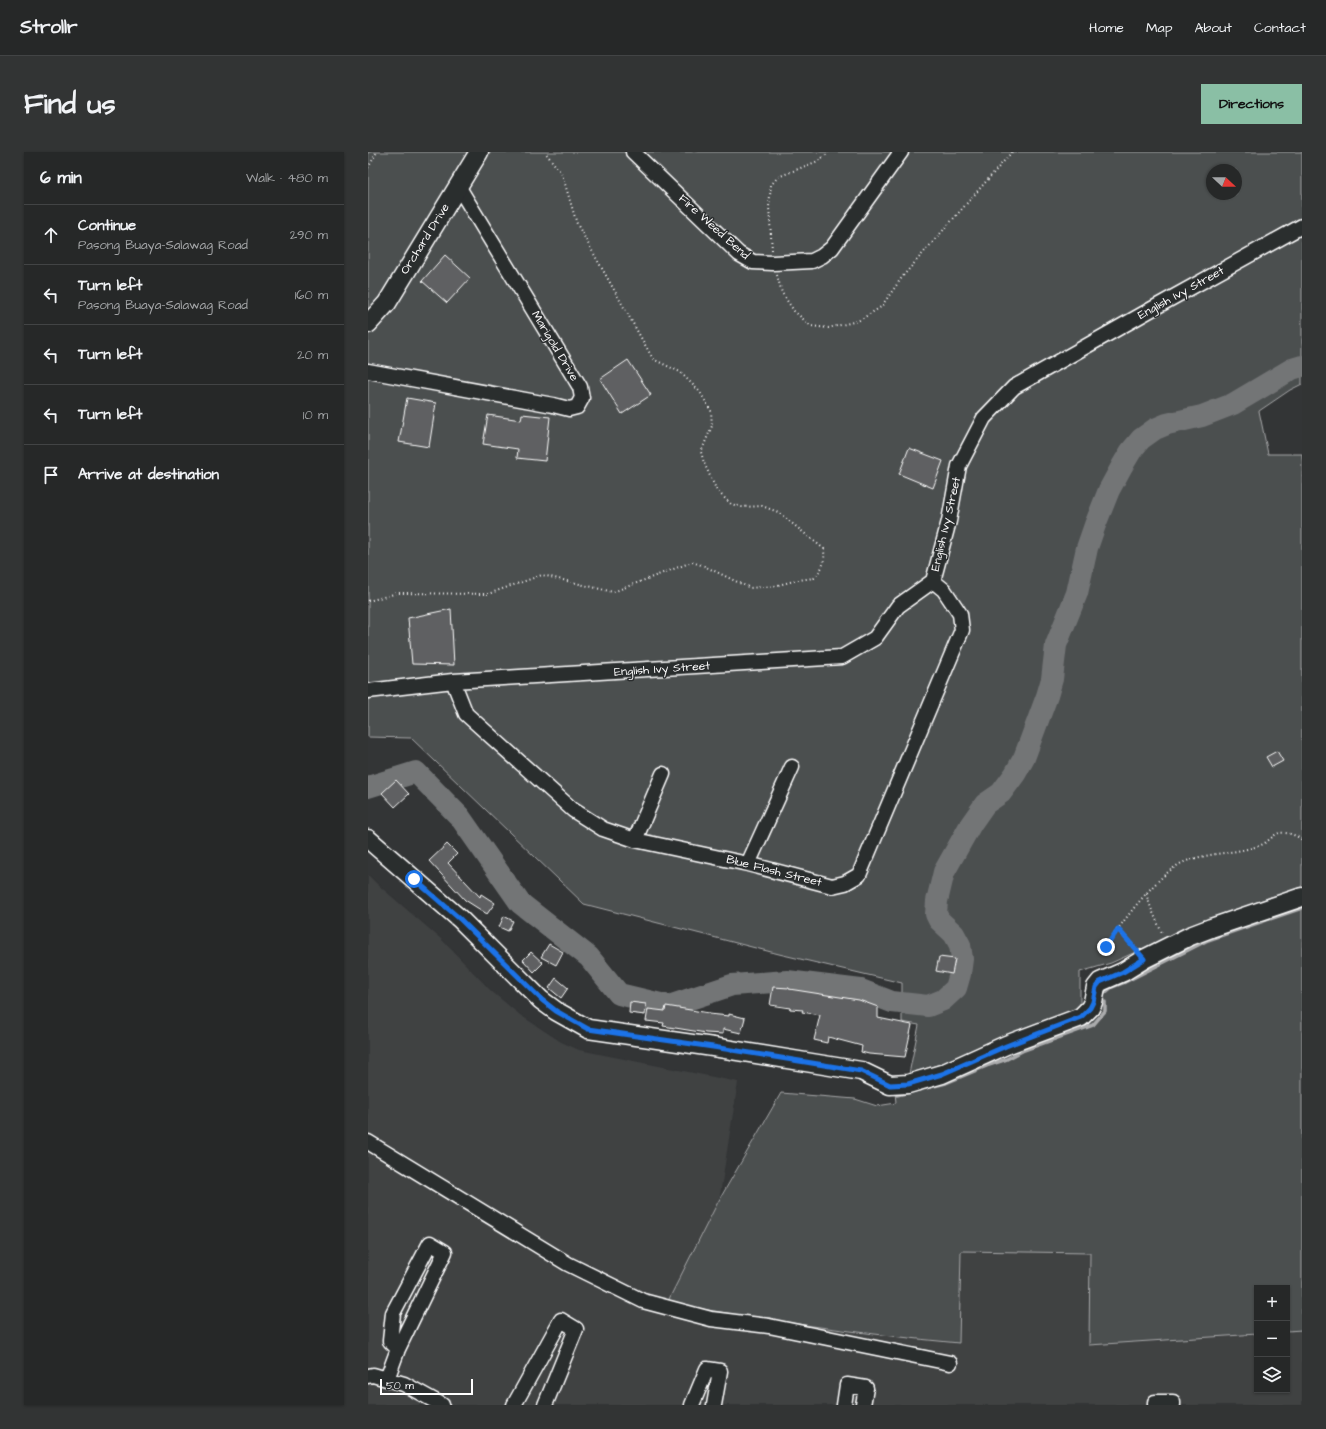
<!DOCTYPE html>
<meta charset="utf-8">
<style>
body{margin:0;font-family:"Architects Daughter",sans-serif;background:#323434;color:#f1f3f6}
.controls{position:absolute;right:12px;bottom:12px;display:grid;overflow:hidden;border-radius:0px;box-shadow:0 1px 3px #0004}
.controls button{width:36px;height:36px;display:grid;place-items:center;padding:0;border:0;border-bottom:1px solid #424445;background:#262828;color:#f1f3f6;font:20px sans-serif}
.compass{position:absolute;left:838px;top:12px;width:36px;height:36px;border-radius:50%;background:#262828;box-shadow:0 1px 3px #0004;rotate:112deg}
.scale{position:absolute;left:12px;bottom:10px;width:93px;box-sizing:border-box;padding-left:4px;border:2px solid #fff;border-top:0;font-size:11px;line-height:14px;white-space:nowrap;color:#fff;-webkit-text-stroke:3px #2a2d2e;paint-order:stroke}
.stop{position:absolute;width:12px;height:12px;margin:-9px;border:3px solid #1a73e8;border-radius:50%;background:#fff}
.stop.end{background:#1a73e8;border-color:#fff;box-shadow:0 1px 4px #0008}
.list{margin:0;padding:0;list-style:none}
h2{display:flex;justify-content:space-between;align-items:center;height:52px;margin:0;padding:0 16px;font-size:17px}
h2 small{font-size:13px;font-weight:400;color:#a4a6a8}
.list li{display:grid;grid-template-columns:26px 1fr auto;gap:12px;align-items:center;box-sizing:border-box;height:60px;padding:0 16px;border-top:1px solid #424445}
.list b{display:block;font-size:15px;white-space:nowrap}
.list p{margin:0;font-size:13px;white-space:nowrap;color:#a4a6a8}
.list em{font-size:13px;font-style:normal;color:#a4a6a8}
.icon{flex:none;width:22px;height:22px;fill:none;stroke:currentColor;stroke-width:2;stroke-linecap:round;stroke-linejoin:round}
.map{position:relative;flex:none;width:934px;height:1253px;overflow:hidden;border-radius:0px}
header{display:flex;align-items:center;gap:24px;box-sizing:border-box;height:56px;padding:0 20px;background:#262828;border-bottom:1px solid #424445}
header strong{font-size:19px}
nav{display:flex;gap:22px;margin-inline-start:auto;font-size:14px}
.intro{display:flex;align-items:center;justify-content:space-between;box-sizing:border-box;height:96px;padding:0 24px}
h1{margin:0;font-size:28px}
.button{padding:10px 18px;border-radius:0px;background:#8abfa5;color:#111;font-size:14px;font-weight:700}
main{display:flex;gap:24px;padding:0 24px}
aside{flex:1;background:#262828;border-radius:0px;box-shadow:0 1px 3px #0004}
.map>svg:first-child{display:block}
</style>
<header>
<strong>Strollr</strong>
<nav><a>Home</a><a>Map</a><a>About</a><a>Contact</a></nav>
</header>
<div class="intro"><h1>Find us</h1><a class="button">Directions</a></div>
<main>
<aside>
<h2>6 min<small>Walk · 480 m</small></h2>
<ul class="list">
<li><svg class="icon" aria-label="ahead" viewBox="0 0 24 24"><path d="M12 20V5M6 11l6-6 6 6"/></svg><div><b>Continue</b><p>Pasong Buaya-Salawag Road</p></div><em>290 m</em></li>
<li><svg class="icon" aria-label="left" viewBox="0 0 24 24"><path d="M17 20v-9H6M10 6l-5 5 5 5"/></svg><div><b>Turn left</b><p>Pasong Buaya-Salawag Road</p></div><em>160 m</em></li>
<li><svg class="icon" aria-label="left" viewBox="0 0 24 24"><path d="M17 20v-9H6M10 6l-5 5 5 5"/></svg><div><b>Turn left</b></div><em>20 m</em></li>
<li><svg class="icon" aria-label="left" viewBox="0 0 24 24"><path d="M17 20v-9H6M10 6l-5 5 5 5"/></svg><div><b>Turn left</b></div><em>10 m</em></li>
<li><svg class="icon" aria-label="arrive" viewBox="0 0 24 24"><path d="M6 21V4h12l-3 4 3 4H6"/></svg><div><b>Arrive at destination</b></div></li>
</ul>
</aside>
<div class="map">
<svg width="934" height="1253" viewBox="0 0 934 1253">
<rect width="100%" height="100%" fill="#333536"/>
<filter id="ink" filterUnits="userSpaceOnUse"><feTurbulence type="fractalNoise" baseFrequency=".025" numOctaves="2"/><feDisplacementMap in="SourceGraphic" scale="8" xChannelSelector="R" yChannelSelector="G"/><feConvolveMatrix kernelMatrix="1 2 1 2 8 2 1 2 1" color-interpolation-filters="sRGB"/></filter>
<g filter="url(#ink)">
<path fill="#404243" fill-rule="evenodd" d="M0,723l9,9 65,56 49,51 29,24 41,27 18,8 159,32 -19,119 62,-108 74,6 22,7 25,-4 51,3 349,-178v478h-934zM889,1136h30v102h-30z"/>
<path fill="#4c4f50" stroke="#a6a7a8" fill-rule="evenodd" d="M0,0h934v232l-12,6 -31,21 9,43h34v431l-3,5 -29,7 -36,14 -34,11 -29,14 -60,27 -31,9v35l-137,56 -34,11 10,-49 -17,-3v-39l-123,-29 -195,-50 -173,-166 -43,-1zM844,18h24v24h-24z
M934,752v426l-15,1v-43h-30v46l-168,11 1,-92 -129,-2 -2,92c-98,-9 -195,-23 -292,-40l51,-101 63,-109 74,6 22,7 19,-3 -1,-11 106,-37 91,-35 9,-14v-16l105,-54z"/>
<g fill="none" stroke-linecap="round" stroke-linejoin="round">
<path stroke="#abacad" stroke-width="3.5" d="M738,840l6,-5 13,-5 83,-42 94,-32
M529,943l49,-12 43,-18 18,-6 17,-9 69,-25 12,-14v-9"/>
<path stroke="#737576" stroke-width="22" d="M0,635l48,-15 44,45 60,86 69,54 30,37 50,12 63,-21 55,-4 74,9 31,12 36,4 15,-6 13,-12 4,-14 2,-15 -2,-14 -6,-11 -15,-14 -3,-6 1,-13 7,-29 27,-48 14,-20 16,-11 14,-19 9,-16 23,-62 5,-17 4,-34 21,-52 10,-45 8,-23 14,-35 13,-24 9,-15 10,-12 14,-10 12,-5 35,-8 31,-12 59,-35 10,-3"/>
</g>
<path fill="#5f6162" stroke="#fff" d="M77,103l25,23 -23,25 -25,-22z
M260,208l23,35 -29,19 -22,-35z
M39,246l29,5 -7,44 -30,-5z
M154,262l28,3 -5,44 -28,-3 1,-9 -35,-5 5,-29 33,5z
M541,296l34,13 -10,27 -34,-14z
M83,457l3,56 -42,-1 -4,-46z
M909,599l6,10 -11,6 -6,-10z
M28,628l13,14 -14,13 -13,-14z
M79,692l10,10 -9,9 32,34 1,-3 14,9 -8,11 -22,-14 -36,-39z
M136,764l9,5 -5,10 -9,-4z
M181,792l14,8 -7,13 -15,-8z
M163,800l12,11 -9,9 -11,-12z
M571,805l16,2 -3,15 -16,-3z
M188,826l12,10 -7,10 -12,-10z
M405,835l16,1v1l70,11 19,7v11l34,7 -7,32 -36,-3 -8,-2 1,-6 -34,-9 -1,6 -13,-3 6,-25 -18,-3 1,-2 -13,-1v-1l-20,-3z
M262,850l16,2 -1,11 -16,-2z
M298,854l43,7v1l20,2v-2l16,4 -4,15 -18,-4v5l-17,-1 -43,-7 1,-3 -18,-2 2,-12 17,2z"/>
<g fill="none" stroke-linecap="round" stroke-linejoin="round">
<g stroke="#fff" stroke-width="17">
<path id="minor" d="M265,0l106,102 14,8 20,1 39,-2 10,-5 10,-8 69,-96
M0,219l185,34 16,4 8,-2 5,-9 -2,-11 -122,-201
M85,529l13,33 107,96 30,19 32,11 113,24 84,22 13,-3 14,-8 103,-245 -2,-16 -16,-24 -11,-9
M0,539l85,-10 389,-24 33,-19 23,-32 35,-25 16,-60 10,-55 25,-48 30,-31 138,-78 150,-83
M267,688l28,-66
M380,712l44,-97
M0,990l200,122 75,37 68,18 58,7 181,37
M0,1224l5,-1 31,9 38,21
M19,1227l11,-30 47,-97 -15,-9 -37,70 -3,28 8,8
M146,1253l47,-85 15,9 -31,76
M324,1253l15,-36 13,2 -6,34
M476,1253l3,-20 19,3 -3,17
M787,1253v-3h18v3"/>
</g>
<g stroke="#fff" stroke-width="21">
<path id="tertiary" d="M0,172l19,-21 92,-151
M0,687l92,80 81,81 15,11 32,18 125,18 148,24 29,14 18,-1 34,-10 64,-29 75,-28 9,-9 3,-6 3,-15 4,-5 23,-10 21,-13 46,-23 21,-8 91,-31"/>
</g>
<path stroke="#fff" stroke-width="2" stroke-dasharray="1 3" stroke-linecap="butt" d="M0,16l9,-16
M404,98l-3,-43 2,-22 7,-8 40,-16 8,-6 2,-3
M409,123l5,18 12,18 17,15 17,2 30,-7 23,-14 22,-31 109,-124
M0,449l30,-8 90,1 54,-19 71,17 79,-30 12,4 46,22 24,-2 24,-6 16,-2c9,-10 11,-15 10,-29l-46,-37 -16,-6 -20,1 -11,-3 -14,-13 -13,-28 -3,-11 11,-26 -1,-15 -11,-19 -20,-20 -27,-13 -76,-135 -15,-50 -17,-22
M778,742l5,14 11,25
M749,777l17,18
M738,795c15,-24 52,-74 78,-85 24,-10 53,-8 77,-17 7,-3 12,-10 18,-12 7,-1 18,2 23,7"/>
<use href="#minor" stroke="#2a2d2e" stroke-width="14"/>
<use href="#tertiary" stroke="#2a2d2e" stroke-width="18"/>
</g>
</g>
<g fill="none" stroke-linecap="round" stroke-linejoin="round" filter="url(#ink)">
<path stroke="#1a73e8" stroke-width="5" d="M46,727l46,40 82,81 14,11 32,18 125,18 148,24 29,14 18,-1 34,-10 64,-28 75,-29 9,-9 3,-6 3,-15 4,-5 23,-10 21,-13 -26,-30 -12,18"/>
</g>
<g text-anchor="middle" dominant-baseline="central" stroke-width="3" stroke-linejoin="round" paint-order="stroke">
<g font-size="12" fill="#fff" stroke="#2a2d2e">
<text transform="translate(346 75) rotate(42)">Fire Weed Bend</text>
<text transform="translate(57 87) rotate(-58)">Orchard Drive</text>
<text transform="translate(813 141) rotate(-29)">English Ivy Street</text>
<text transform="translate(187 194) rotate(59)">Marigold Drive</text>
<text transform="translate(578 372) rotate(-77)">English Ivy Street</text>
<text transform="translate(294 517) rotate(-4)">English Ivy Street</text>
<text transform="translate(406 719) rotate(14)">Blue Flash Street</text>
</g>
</g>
</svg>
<div class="controls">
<button>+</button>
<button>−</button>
<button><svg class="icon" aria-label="layers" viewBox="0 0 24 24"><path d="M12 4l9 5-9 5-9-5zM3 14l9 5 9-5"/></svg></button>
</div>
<svg class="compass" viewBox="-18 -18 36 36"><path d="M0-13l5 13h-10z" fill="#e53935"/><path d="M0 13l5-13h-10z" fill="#a4a6a8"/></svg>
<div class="scale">50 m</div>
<div class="stop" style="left:46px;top:727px"></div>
<div class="stop end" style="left:738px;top:795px"></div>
</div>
</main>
